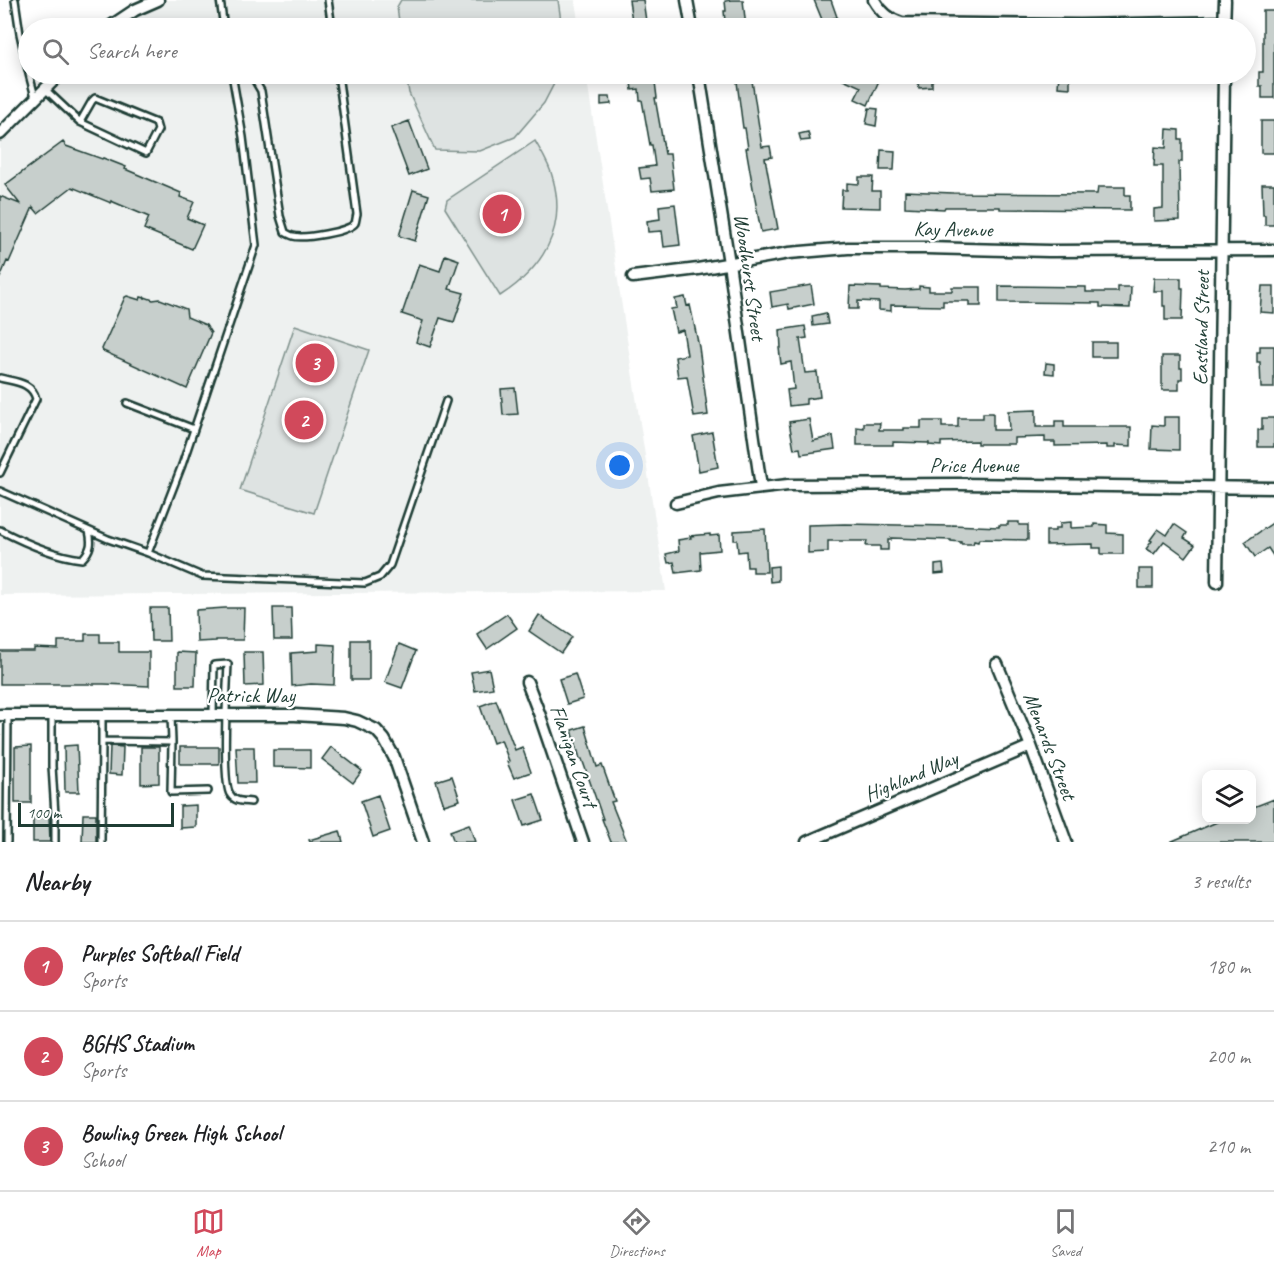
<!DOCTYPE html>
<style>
body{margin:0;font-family:Caveat,sans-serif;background:#f2f2f2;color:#202124}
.controls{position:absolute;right:18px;bottom:18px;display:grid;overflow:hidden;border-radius:12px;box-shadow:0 3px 15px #0003}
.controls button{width:54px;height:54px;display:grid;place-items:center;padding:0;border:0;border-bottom:2px solid #e0e0e0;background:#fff;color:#202124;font:30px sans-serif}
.scale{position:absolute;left:18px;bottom:15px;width:156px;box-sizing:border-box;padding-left:6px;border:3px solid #1f3d34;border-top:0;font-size:16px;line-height:21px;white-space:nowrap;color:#1f3d34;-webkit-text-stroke:4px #fff;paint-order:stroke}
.you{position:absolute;left:620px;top:466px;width:21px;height:21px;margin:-15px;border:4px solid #fff;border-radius:50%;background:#1a73e8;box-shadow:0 0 0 9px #1a73e833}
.badge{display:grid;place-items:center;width:39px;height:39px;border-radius:50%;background:#d1495b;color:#fff;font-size:20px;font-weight:700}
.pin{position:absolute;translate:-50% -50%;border:3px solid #fff;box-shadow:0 2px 6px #0006}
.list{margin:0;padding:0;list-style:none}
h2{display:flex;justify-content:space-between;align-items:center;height:78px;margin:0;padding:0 24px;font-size:26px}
h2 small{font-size:20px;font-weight:400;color:#757577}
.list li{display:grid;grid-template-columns:39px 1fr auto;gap:18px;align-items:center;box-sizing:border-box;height:90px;padding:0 24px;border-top:2px solid #e0e0e0}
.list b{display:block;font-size:22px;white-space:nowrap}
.list p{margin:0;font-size:20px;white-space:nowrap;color:#757577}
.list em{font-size:20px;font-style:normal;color:#757577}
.icon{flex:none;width:33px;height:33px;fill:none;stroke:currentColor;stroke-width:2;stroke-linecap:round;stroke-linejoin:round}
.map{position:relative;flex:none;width:1274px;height:842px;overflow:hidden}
.search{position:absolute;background:#fff;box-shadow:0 3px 15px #0003;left:18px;right:18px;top:18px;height:66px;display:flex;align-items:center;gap:15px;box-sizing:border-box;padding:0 21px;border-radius:33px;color:#757577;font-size:22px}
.sheet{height:348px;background:#fff}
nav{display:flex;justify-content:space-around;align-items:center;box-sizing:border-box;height:84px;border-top:2px solid #e0e0e0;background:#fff;font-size:16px;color:#757577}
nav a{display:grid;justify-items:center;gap:3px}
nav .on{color:#d1495b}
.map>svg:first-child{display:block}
</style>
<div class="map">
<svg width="1274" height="842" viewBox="0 0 1274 842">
<rect width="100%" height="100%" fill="#fff"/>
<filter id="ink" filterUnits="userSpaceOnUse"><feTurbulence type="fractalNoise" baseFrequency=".0167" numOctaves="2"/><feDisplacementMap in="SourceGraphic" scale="12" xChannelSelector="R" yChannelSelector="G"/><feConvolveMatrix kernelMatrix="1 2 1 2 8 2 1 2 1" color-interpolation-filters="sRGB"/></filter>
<g filter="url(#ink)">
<path fill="#eef1f0" d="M163,0h412l4,28h-468z
M60,74h526l80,517 -666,4v-461z"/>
<path fill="#dee3e2" stroke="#7e908b" stroke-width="1.5" d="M401,0h157l4,28h-162l-3,-21z
M406,74h153l-15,29 -29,34 -35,14 -45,-1 -26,-57z
M535,141c7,12 15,24 18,38 14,51 -11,90 -53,117l-55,-88 2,-8z
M295,325l74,25 -55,163 -74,-23z"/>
<path fill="#c7cfcc" stroke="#1f3d34" stroke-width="1.5" d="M629,0h14l4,28h-14z
M731,0h12l3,28h-17l-1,-7h-3l-1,-10h2l-1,-10z
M814,0h17l6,17 -14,5z
M1263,11h11v87h-12v-12h-3v-14h4z
M630,74h24l3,24h-2l10,56h5l4,35 -22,2 -2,-13 -9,1 -2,-11 16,-2 -3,-21h-2l-8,-45h-2l-1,-11 -7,1z
M736,74h15l11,73 8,-1 2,11 -7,1 13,71 -17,3 -8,-44 -7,-40h2l-3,-20h-2z
M832,74h50l-14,31 -13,-6 6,-12z
M910,74h27v5l-5,1v7l-13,1 -1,-7 -7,1z
M1059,74h11v14l-12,-1z
M1162,74h17v9h-17z
M601,97h9l1,7 -10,1z
M869,108l9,1 -2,17 -10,-2z
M409,121l18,48 -18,7 -18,-48z
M1261,121h13v32h-13z
M1167,129l12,1v9h3v23h-3l1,58 -26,1v-12l9,-1v-42h-9l1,-19 11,1z
M808,132l2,8 -9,1 -2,-7z
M63,142l3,4 36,13 1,-1 23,9 -1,2 56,24 -1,4 14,5 -7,16 16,7 -11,24 -48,-20 5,-12 -38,-16v2l-39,-16 -34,26 -5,-6 -24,55 -2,-1 -7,17v-82l20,8 -15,-19z
M881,150l14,1 -1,19h-14z
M859,177h14l-1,14h8v17l-39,-1 1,-17h5v-7l12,1z
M1262,184h12v41h-9v-10h-2z
M1098,187h27v8h5v15l-130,-1v-2h-55l-1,2 -39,-2v-16l48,2 144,1z
M413,190l16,5 -14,46 -16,-5z
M675,204l5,41 -16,2 -2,-16 -14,1 -1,-11 13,-2 -1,-13z
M445,255l14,5 -10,29 15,4 -10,29 -14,-4 -10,29 -14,-5 7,-21 -21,-7 17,-50 21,7z
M1154,278h27v10h2l-1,32h-17v-14h-2v-15h-10z
M811,285l3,19 -25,5 -1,-5 -16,3 -2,-15z
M850,286l31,1v2l24,1 14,-1v-3l10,1v4h23v-4h29v19h-12v-5h-26v5l-52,-1v6l-12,-1v-8l-21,-1v8h-9z
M999,286l87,1v5h32v-5h13l-1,21 -30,-1v-4l-101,-1z
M1262,286h12v27l-14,-1z
M127,296l13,4 1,-3 4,1v-1l8,3 7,-1 26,10 1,8 19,8 5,8 -24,56 -84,-38 -1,-2 23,-52z
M685,297l2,9 3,-1 9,42 9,68 -14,2 -7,-41 -9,1 -3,-20 12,-2 -4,-25 -7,2 -5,-23 6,-1 -2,-9z
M826,313l2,11 -15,2 -1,-10z
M805,326l2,12 -7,1 5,34 12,-1 3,25 -14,2v5l-17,2 -2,-16 7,-1 -3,-27 -10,2 -2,-16h2l-1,-18z
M1092,342h24v15h-24z
M1260,346h14v42h-13l-1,-26h-3v-10h3z
M1162,356h18v12h2v11h-3v11h-17z
M1046,363l8,1v10l-9,-1z
M515,388l3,26 -15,1 -2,-26z
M1036,410v17h19v-6h9v6h67v19l-16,-1v3h-8v-3l-52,1v-4h-10v-5l-31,1v6h-37v-3l-36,1v4l-12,-1v-2l-36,-1v3h-36v-18l7,1v-5h16l-1,7h25v-2h17v-7h21v6h16v-9h25v-5h10v17h16l-1,-19z
M1164,417h15v33l-28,-1 1,-24 12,1z
M1262,418h12v29h-16v-17h4z
M809,419l4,22 20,-5 2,13 -34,5 -1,-6 -6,1 -5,-27z
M712,432l6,35 -19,4 -6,-35z
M1008,522h11v3h9v15l-49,-1 -1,3 -4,-1 -1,3h-12v-2l-10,-1v-1l-60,-2v2h-3v10h-8v-4h-14l1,-5h-39v11l-20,1v-28l37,-1 106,2 1,-1 47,2v-2h9z
M1071,522v6l23,-1v-3l13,1v8l16,1v20h-22v-6h-8v-4l-47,1v-14h9v-3h5v-5z
M1274,522v35l-6,-9 -13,9 -10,-15z
M1174,524l13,9 -3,5 11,7 -9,12 -22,-16 -10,13 -8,-5 6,-8 -2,-1 8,-11 9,6z
M765,529l2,43h-14v-5h-6l-1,-16 -8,1 -1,-12h-3v-9z
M710,534v2l9,-1 1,15 -20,2 1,18 -25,3 -2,-11 -6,1 -2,-9 13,-3 -1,-11 13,-2 -1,-2z
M943,564l1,9 -9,1v-9z
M778,566v15l-8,1 -1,-15z
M1139,569h14v19h-14z
M150,608h18l1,33h-18z
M225,608h19l-1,32h-27v1l-19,1 -1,-32z
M273,608h18l1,32h-18z
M507,614l10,14 -30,21 -10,-15z
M539,615l33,22 -11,16 -32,-22z
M85,634h15v8h19v10h30v34l-45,-2h-104v-33h34v-3l24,1v-8h27z
M351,640h18v40h-18z
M318,644l17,1 -1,40 -23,-1 -19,2 -1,-33 27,-2z
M399,644l17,7 -14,37 -17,-6z
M177,652l19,1 -1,33h-18z
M244,652h19l1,33 -19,1z
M489,669l4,19 -18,3 -4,-19z
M575,674l8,25 -16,5 -8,-25z
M496,700l19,50 7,-3 9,25 -17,6 -7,-16 2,-1 -8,-21 -8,3 -13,-37z
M585,726l12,41 5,-2 13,36 -4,1 16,40h-16l-9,-23h1l-21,-60h-2l-8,-29z
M77,745l2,47h-14l-1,-46z
M31,746v57h-16v-56z
M110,746l13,1 -1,28 -13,-1z
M141,747h18v36l-18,1z
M180,747h39v17h-39z
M236,747h18l1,36h-17z
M331,747l31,24 -9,12 -31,-24z
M273,750h37v18l-37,-1z
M452,776l8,24 -16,5 -8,-24z
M534,794l9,26 -19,6 -9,-26z
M378,795l12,36 -17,6 -12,-36z
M1274,799v43h-104l54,-23h27v-11z
M196,805v22l-16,1v-22z
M83,814h13v28h-14z
M33,816h16l1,26h-17z
M469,824l6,18h-21l-4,-11z
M340,831l3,11h-33l-1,-2z"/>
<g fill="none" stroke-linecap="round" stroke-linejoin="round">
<g stroke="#1f3d34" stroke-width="10">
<path id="service" d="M15,0l5,34 8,36
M220,0l4,28
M328,0l4,28
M29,74l6,23
M251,74l10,17 19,125 5,16c1,1 7,4 8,4 10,3 56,-4 62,-13 1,-2 1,-6 2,-9l-19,-140
M45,89l35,33 66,31 12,-23 -2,-7 -61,-25 -3,3 -12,21
M0,378c15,4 32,4 36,21l-36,74
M127,403l67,26
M0,491l108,48 40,14 54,23 163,7 15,-6 10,-12 56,-164
M0,530c25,13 54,26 82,29 9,-9 10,-16 7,-28
M148,553l34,-88 74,-220 -13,-108 -11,-63
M213,714l1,-49 14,-1c-1,20 -6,119 2,130 4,8 13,7 21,8
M52,715v51l3,49v27
M102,715v26
M171,715l1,27
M7,842l1,-127
M101,842l1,-101 70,1 -1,50 37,-1"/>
</g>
<g stroke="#1f3d34" stroke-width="15">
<path id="minor" d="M687,0l5,28
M874,0c7,12 15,20 28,23l178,2 144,-3
M108,28l27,-18 23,-10
M1224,28l1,-28
M699,74l30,189 32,224
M0,134l60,-60
M633,277l65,-8 91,-16 59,-5h78l123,3 225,-1
M676,503l43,-10 69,-8 170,-1 316,4
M1217,582l7,-508
M997,664l34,82 35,96
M527,682l12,31 44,129
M0,715h295l49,3 13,3 19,9 8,9 10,18 29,85
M807,842l224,-96"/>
</g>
<use href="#service" stroke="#fff" stroke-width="5"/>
<use href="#minor" stroke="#fff" stroke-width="10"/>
</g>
</g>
<g text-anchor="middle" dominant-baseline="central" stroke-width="4.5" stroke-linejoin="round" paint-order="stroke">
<g font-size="21" fill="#1f3d34" stroke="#fff">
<text transform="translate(953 229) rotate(1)">Kay Avenue</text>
<text transform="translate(750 277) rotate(82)">Woodhurst Street</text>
<text transform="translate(1201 328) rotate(-89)">Eastland Street</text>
<text x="974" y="465">Price Avenue</text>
<text x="251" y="695">Patrick Way</text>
<text transform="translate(1050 746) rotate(69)">Menards Street</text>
<text transform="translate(574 756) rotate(71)">Flanigan Court</text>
<text transform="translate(911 776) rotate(-23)">Highland Way</text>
</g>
</g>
</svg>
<div class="controls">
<button><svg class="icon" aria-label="layers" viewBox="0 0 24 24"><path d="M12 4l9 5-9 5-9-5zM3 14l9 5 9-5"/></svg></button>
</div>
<div class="scale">100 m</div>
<div class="you"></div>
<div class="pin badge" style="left:502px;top:214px">1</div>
<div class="pin badge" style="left:304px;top:420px">2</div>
<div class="pin badge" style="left:315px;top:363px">3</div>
<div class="search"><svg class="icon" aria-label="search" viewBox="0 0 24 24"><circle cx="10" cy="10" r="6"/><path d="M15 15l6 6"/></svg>Search here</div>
</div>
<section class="sheet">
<h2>Nearby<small>3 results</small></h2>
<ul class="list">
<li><span class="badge">1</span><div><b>Purples Softball Field</b><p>Sports</p></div><em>180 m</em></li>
<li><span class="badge">2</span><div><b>BGHS Stadium</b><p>Sports</p></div><em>200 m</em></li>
<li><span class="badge">3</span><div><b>Bowling Green High School</b><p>School</p></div><em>210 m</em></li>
</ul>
</section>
<nav>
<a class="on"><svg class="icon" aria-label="map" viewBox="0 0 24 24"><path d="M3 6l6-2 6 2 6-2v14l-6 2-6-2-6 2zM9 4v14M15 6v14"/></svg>Map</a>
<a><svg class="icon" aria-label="directions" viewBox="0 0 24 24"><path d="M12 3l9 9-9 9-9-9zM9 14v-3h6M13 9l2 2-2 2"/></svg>Directions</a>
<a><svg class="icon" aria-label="saved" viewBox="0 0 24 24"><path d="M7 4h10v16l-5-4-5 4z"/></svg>Saved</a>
</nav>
